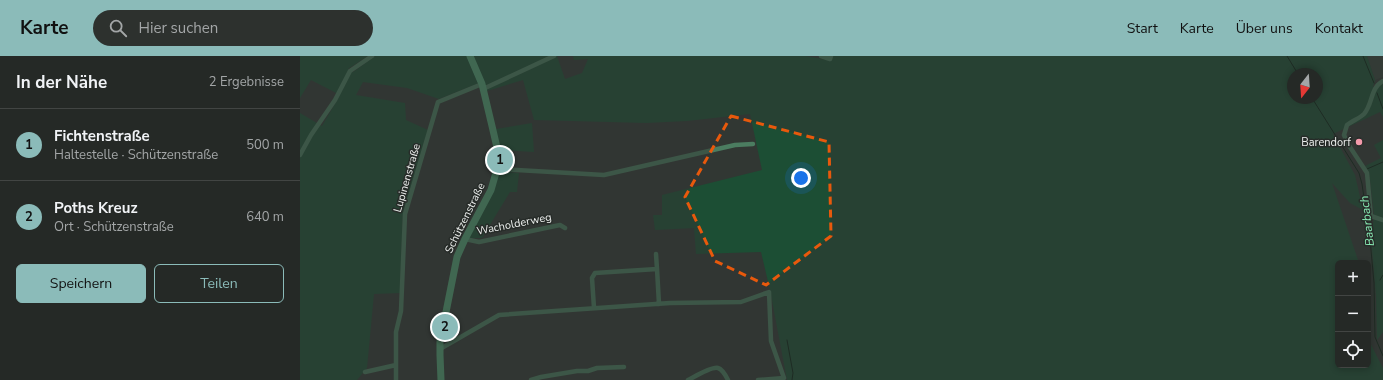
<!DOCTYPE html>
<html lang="de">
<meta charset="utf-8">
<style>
body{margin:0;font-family:"Nunito Sans",sans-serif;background:#2d312e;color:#f1f3f6}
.controls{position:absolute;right:12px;bottom:12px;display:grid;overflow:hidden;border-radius:6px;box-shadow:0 2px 6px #0003}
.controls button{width:36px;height:36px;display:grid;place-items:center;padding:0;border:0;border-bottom:1px solid #424543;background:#252926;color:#f1f3f6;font:20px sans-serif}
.compass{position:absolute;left:987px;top:12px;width:36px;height:36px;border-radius:50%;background:#252926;box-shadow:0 2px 6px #0003;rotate:197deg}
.you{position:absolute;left:501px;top:122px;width:14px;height:14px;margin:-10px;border:3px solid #fff;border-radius:50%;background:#1a73e8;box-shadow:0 0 0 6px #1a73e833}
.badge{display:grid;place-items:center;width:26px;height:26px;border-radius:50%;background:#8bbbb9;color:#111;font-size:13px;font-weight:700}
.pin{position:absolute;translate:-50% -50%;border:2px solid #fff;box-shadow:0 1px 4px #0006}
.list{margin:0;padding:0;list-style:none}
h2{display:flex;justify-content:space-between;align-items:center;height:52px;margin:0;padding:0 16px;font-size:17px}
h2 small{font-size:13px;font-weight:400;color:#a3a6a7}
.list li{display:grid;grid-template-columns:26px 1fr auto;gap:12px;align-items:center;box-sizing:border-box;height:72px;padding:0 16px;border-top:1px solid #424543}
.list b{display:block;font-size:15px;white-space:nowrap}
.list p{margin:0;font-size:13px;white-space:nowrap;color:#a3a6a7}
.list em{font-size:13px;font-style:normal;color:#a3a6a7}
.actions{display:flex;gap:8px;padding:12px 16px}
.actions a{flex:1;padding:9px 0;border:1px solid #8bbbb9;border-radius:6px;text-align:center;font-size:14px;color:#8bbbb9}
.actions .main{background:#8bbbb9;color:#111}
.icon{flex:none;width:22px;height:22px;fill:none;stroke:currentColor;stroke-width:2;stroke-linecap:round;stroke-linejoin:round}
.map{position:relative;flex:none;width:1083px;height:324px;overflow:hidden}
header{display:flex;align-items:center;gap:24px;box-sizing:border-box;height:56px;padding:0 20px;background:#8bbbb9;color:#111}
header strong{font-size:19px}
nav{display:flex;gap:22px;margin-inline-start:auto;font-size:14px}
.search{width:280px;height:36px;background:#2d312e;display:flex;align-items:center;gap:10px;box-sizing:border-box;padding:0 14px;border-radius:22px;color:#a3a6a7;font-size:15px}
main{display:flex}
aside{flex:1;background:#252926}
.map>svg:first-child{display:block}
</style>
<header>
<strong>Karte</strong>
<div class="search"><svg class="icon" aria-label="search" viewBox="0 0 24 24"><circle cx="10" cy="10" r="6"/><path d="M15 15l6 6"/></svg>Hier suchen</div>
<nav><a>Start</a><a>Karte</a><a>Über uns</a><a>Kontakt</a></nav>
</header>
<main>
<aside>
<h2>In der Nähe<small>2 Ergebnisse</small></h2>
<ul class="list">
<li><span class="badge">1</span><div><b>Fichtenstraße</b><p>Haltestelle · Schützenstraße</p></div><em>500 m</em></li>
<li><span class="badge">2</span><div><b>Poths Kreuz</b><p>Ort · Schützenstraße</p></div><em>640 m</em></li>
</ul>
<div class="actions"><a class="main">Speichern</a><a>Teilen</a></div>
</aside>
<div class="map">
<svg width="1083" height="324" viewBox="0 0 1083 324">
<rect width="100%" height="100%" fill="#313733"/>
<path fill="#35413a" d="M1067,0h16v21l-8,3z"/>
<path fill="#1c4e34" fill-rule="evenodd" d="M0,0h68l-20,13 5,3 22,-16h182l8,23 17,-6 6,-14 -14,1 -1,-4h233l21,4 1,-4h539l8,24 -2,7 10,-3v33l-3,-5 -47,22 22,41 8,35 -13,-7 -18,-20 27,80h-21v102h30v-26l15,29v12h-596l-17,-90 -9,-38 -65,2 -2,-26 -39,2 -2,-15h9v-20l100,-25 -12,-56 -63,7 -41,2 -112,-3 -11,-40 -36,11 -5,-9 -43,17 -32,-11 -44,-6 -7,13 49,8 1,17 22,10 -25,82 -3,81 -26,1 -7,74 -10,12h-57v-267l22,13 18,-31 -29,-15 -11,18zM993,18h24v24h-24z
M232,67l2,29 -34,-2 -4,-21z
M1083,84v192l-6,8 -1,-44 -6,-70 3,-1 1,-10 -5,-43 -4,-6 16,-8 -7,-13z
M199,115l20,2 -2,19h-7l-28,46h-13z"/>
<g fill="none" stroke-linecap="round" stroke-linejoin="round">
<path stroke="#071e11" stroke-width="1" d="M987,0l11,18
M1063,0l11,27
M1077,37l6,16
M1012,42l47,75 3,11 8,55 4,44 1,54 8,19
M1067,113l16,-7
M1080,224l3,-5
M487,284l6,33 -1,7"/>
<path stroke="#4b7c60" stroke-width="4.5" d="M521,0l9,3 1,-3
M1083,25c-13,7 -10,23 -19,33 -4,4 -12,7 -17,11l-3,10 4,9 19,29 4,43 12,4
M183,33l71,-33
M0,99l11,-20 24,-35 15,-29 22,-15
M197,113l107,6 131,-30 18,-1
M165,183l14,3 81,-17 5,3
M356,198l1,15
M294,252l-2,-30 3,-5 62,-4 2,35
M140,293l59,-34 171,-12 71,-1 28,-10 2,49 13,37 -26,2
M65,316l31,-7
M96,324v-48l5,-21 4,-97 33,-112 44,-18
M231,324l10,-3 36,-6h11l9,-3 27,-1
M388,324c6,-3 24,-14 30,-12 4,1 8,8 10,12"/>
<path stroke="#52a377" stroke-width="7" d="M141,324l-1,-25v-13l17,-85 8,-18 26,-49 6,-21 1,-17 -6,-26 -10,-42 -12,-28"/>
</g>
<path d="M0 0H1083V324H0ZM431,60l98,26 2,94 -65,49 -51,-24 -30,-64z" fill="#313733" fill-opacity=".55" fill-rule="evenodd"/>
<path fill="none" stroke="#e8590c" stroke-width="3" stroke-dasharray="8 5" stroke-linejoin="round" d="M431,60l98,26 2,94 -65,49 -51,-24 -30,-64z"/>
<circle fill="#f39aab" stroke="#272c29" stroke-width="1.5" cx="1059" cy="86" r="4"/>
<g text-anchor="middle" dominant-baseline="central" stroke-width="3" stroke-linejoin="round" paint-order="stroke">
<g font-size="11" fill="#ecefed" stroke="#272c29" text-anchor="end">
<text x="1051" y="86">Barendorf</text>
</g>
<g font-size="11" fill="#ecefed" stroke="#272c29">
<text transform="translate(107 122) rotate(-74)">Lupinenstraße</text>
<text transform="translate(165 162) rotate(-64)">Schützenstraße</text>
<text transform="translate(214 168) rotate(-11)">Wacholderweg</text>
</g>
<g font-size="12" font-style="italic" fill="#8aefb6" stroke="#272c29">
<text transform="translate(1067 165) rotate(-97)">Baarbach</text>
</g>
</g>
</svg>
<div class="controls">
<button>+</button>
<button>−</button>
<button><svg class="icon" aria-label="locate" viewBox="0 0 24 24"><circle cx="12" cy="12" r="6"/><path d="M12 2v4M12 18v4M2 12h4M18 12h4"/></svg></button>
</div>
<svg class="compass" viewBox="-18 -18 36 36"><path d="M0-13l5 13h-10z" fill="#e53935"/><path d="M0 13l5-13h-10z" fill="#a3a6a7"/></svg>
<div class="you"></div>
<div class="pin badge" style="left:200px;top:104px">1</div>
<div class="pin badge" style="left:145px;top:271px">2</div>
</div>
</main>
